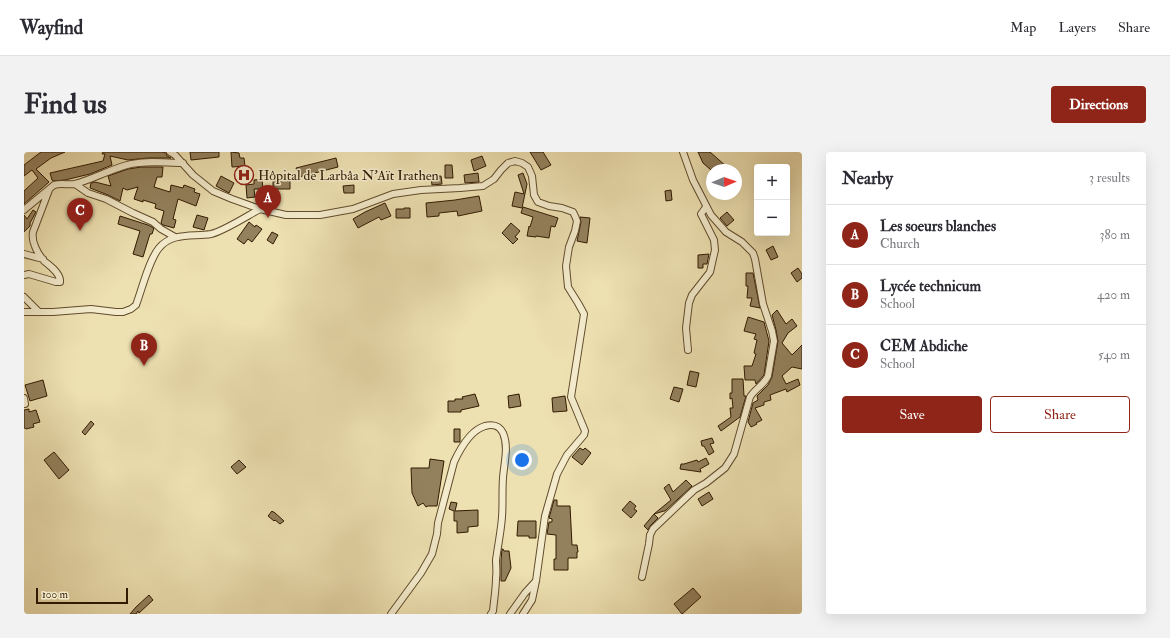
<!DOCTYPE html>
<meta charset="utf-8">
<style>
body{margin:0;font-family:"IM FELL Double Pica",serif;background:#f2f2f3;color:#2b2b33}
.controls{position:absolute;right:12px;top:12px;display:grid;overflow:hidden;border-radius:4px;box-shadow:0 4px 16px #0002}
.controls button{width:36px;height:36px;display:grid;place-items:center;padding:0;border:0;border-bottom:1px solid #e1e1e2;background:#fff;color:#2b2b33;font:20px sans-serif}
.compass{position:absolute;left:682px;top:12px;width:36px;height:36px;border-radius:50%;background:#fff;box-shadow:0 4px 16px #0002;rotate:88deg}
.scale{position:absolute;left:12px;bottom:10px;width:92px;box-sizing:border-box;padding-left:4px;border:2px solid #321a01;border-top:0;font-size:11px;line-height:14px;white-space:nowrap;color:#321a01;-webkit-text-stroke:3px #f3ebcc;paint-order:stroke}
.you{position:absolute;left:498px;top:308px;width:14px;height:14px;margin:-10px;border:3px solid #fff;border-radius:50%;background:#1a73e8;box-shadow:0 0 0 6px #1a73e833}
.badge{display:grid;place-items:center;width:26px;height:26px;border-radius:50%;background:#8f2418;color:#fff;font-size:13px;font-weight:700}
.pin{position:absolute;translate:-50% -33px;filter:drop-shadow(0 1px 2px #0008)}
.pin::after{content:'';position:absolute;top:21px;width:14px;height:12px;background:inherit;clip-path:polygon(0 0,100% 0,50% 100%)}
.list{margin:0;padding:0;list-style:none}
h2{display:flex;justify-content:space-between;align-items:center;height:52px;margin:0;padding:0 16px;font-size:17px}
h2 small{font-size:13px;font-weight:400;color:#7c7c81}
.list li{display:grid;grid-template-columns:26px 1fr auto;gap:12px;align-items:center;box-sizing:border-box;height:60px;padding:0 16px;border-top:1px solid #e1e1e2}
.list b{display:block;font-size:15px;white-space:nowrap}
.list p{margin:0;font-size:13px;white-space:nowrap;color:#7c7c81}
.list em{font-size:13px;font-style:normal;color:#7c7c81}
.actions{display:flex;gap:8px;padding:12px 16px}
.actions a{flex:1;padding:9px 0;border:1px solid #8f2418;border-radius:4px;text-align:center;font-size:14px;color:#8f2418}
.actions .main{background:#8f2418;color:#fff}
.map{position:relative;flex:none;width:778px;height:462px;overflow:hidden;border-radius:4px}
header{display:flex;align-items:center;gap:24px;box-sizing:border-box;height:56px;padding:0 20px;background:#fff;border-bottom:1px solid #e1e1e2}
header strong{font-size:19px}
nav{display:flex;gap:22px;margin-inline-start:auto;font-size:14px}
.intro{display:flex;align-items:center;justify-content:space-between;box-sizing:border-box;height:96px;padding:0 24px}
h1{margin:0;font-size:28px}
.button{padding:10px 18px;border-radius:4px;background:#8f2418;color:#fff;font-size:14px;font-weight:700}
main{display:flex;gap:24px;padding:0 24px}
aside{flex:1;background:#fff;border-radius:4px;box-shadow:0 4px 16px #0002}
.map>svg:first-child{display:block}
</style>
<header>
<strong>Wayfind</strong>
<nav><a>Map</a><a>Layers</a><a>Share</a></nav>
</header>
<div class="intro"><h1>Find us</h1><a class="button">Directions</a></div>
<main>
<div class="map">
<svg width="778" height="462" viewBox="0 0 778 462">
<rect width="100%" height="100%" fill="#ede0b1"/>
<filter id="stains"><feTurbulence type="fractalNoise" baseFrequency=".005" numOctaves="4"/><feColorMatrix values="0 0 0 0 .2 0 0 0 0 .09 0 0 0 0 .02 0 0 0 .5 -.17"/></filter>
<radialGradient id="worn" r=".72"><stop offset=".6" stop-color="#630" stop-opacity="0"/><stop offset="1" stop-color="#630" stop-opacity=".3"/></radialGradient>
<path fill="#93815d" stroke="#321a01" d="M17,0h24l-14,6 -15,11 13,13 -25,22v-13l14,-13 -6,-8 -8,6v-11z
M79,0h59l4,1 1,3 4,2h-23l-20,2 -18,-4 2,9 -22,9 -25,6 -12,1 -1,-1 -2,-7 53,-12 2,-7h-3z
M166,0h29v5l-28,3z
M207,0l8,1 1,5h4l1,8 -13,1z
M506,0h13l8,13 -10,5z
M674,0h12l17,15 -2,3h-14l-8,-7z
M458,4l4,10 -12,5 -3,-11z
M312,6l2,9 -39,10 -3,-9z
M421,13h7l1,13h-8z
M117,15h22l-1,10h-5l-3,10 16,5 1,-7 12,3 1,-3 11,4 -1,3 6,2 -4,12 -18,-7 -5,20 3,1 -2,8 -11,-3 -2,-2 3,-12 -9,-3 1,-4 -13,-4v2l-9,-3 4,-12 -11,3 -4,-2 -3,13 -12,-6 -18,-7 1,-5 4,-1 16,4 -3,-10 20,-7z
M454,21l1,9 -14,1 -1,-8z
M499,21l4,11 -5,24 -10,-2 3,-14 9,2 -6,-19z
M197,24l13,7 -5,10 -13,-7z
M417,24l1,8 -10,1 -1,-8z
M238,27l1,10h-9l1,8 -8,1 -1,-13 8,-1v-4z
M249,28h17v9h-17z
M330,33v8h-10l-1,-7z
M647,38l1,10 -6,1 -1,-10z
M455,44l3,15 -24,5 -1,-5 -18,2v3l-12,1 -1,-14 29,-3z
M361,51l6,13 -10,4 -2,-3 -21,11 -5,-9 12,-7z
M499,55l35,11 -3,9 -4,-1 -2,12 -13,-2v1l-9,-1 2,-10 1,1 3,-10 -12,-4z
M380,56h6v10h-14v-9h8z
M9,58l3,2 -6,11v3l-6,6v-17l3,4z
M703,60l7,8 -7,6 -7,-8z
M173,63l11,3 -4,12 -11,-3z
M96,64l28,9 6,3 -2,6h-2l-7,23 -10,-3 7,-23 -22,-7z
M556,65l10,1 -3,25 -10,-2 4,-19z
M225,70l6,5 1,-2 6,4 -10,13 -4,-3 -4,5 -7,-5z
M487,71l9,8 -5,6 3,2 -5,5 -11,-11z
M248,80l6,3 -5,9 -6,-4z
M749,94l5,11 -7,3 -5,-10z
M685,102l-2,10h-4v4h-5v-13z
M774,116l4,6v4l-5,4 -6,-9z
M722,121h7l7,35 -10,-2 2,-8h-5l1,-12h-2z
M753,158l9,14 6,-5 5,7 -9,7 -6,10 10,12 10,-10v24l-10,-2 -10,9 4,8 12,-5 2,6 -13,7 -1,-3 -16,6 1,5 -7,2v3l-9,3 7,12 -6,3 1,1 -6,3 -3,-5 5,-19 5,-3 -1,-4 11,-11 4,-8 6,-36 -2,-11 -4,-15z
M724,165l16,5 5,19 -5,34 -8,9 -1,-4h-10l-1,-14h8l4,-12 -2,-1 3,-13 -3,-1 2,-5 -12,-3z
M666,219l9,2 -3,14 -9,-2z
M708,227h11l1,17h2l-6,21 -19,14 -3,-5 13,-9 -1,-9h3l-1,-10 -2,1v-6h2z
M19,228l4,16 -17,5 -5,-16z
M650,235l9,2 -4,13 -9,-3z
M451,242l4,12 -18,4v2h-13v-11h7v-2h8l-1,-2z
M495,242l2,12 -12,2 -1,-12z
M541,244l2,15 -14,1 -1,-14z
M5,257v3l7,-2 4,12 -7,2 1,3 -8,2 -1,-1h-1v-18z
M67,269l3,3 -9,11 -3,-3z
M430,277h6v13h-6z
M688,286l2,5 -4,1 4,8 -5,3 -5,-9h-2l-1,-5z
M556,296l3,2 2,-2 6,5 -9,12 -10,-8z
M30,300l15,18 -10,9 -15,-19z
M682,306l3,6 -9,5 1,3 -21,-3 1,-5h3l13,-4 1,2z
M406,307l14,2 -7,45h-9l-2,1 -3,-4 -5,3 -6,-13 -1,-25h18z
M215,308l7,7 -9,7 -6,-7z
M662,328l6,6 -27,25h-1l-10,3 17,-14 -7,-12 5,-4 4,8z
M685,340l4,7 -11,7 -4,-7z
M530,348h3v6h13l2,39h5l1,7h-1v6h-9v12h-14v-11h2v-24l-9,-1 2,-12h3v-3l-3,-1z
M606,349l6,5 -2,3 3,2 -6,7 -9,-8z
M427,350l6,1 -2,8 23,-1v16l-10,1v5l-11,1v-12h-3v-10l-5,-2z
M248,359l1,1h1l10,9 -4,3 -5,-4 -1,1 -6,-5z
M630,362l4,4 -8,8 -2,4 -4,-4z
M494,369h18v17h-7v-2h-12z
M478,397h1l1,2h5l2,17 -6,13h-4v-21z
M669,436l8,9 -19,17 -8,-10z
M125,443l4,5 -14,13 -1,-2 -2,3h-6l6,-7z"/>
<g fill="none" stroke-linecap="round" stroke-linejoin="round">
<g stroke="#614c2d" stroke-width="8">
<path id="minor" d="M146,0l5,3 18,20 20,16 19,8 28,10 26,6h34l33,-6 40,-15 28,-4 39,-2 23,-2 11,-7 7,-9 7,-7 7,-2 7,2 6,4 4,9 2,19 4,7 11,4 13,2 11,4 2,4 2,5 -2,10 -6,16 -3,19 2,21 10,16 6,11 -13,83 14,34 -1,4 -17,20 -10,19 -12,42 -9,65 -4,19 -9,14
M51,32l13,9 18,6 27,14 20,9 8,7 14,8
M0,58l30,-25c7,-2 14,0 21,-1 18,-5 34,-14 52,-19 18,-5 38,-2 56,-2
M0,102l19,5
M0,123l5,-1 27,8h4v-2c-1,-8 -10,-14 -16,-19 -6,-7 -13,-19 -11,-29l16,-42
M0,145l15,15
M0,160h29l38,-3 25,3h7l8,-3 5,-4c6,-16 13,-45 23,-57 13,-16 34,-11 52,-14 13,-3 36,-18 49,-25
M664,198l-2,-22 3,-25 3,-8 18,-23 5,-22 -1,-10 -13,-26 5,-7
M0,246l1,6
M618,425l7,-33 1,-9 3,-6 41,-39 12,-7 19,-15 9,-14 16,-57c5,-8 14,-12 18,-21l6,-35 -2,-10 -9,-27 -8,-45 -2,-6 -11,-11 -16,-10 -15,-17 -18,-35 -10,-28
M367,462l30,-41 11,-19 5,-20 1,-11 16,-61c6,-13 17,-32 31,-36 8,-2 14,-1 18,7 6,14 1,30 0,45 -1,13 0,26 -1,39 -1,14 -4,28 -6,43 0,6 1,12 0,18 0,11 -2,22 -3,33l-2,3
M486,462l15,-21 11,-12"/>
</g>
<use href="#minor" stroke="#f3ebcc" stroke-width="6"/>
</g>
<defs>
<g id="hospital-ring" transform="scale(1)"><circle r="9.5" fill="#f3ebcc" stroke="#8f2418" stroke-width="1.5"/><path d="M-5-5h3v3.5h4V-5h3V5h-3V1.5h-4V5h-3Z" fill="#8f2418"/></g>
</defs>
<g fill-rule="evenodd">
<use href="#hospital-ring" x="220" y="23"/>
</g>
<g text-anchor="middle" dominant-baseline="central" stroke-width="3" stroke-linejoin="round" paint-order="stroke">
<g font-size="14" fill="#321a01" stroke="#f3ebcc" text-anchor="start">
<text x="234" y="23">Hôpital de Larbâa N'Aït Irathen</text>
</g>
</g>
<rect width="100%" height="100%" filter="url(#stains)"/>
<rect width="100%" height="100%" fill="url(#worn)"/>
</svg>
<div class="controls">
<button>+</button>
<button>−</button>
</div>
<svg class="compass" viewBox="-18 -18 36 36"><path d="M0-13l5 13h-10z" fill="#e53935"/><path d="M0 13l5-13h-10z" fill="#7c7c81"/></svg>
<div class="scale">100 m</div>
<div class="you"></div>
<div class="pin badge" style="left:244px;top:66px">A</div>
<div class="pin badge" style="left:120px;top:214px">B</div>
<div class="pin badge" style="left:56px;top:79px">C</div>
</div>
<aside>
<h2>Nearby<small>3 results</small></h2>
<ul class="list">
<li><span class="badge">A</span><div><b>Les soeurs blanches</b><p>Church</p></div><em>380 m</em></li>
<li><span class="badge">B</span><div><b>Lycée technicum</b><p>School</p></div><em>420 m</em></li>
<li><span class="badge">C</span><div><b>CEM Abdiche</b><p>School</p></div><em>540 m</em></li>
</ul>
<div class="actions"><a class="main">Save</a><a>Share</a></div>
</aside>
</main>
